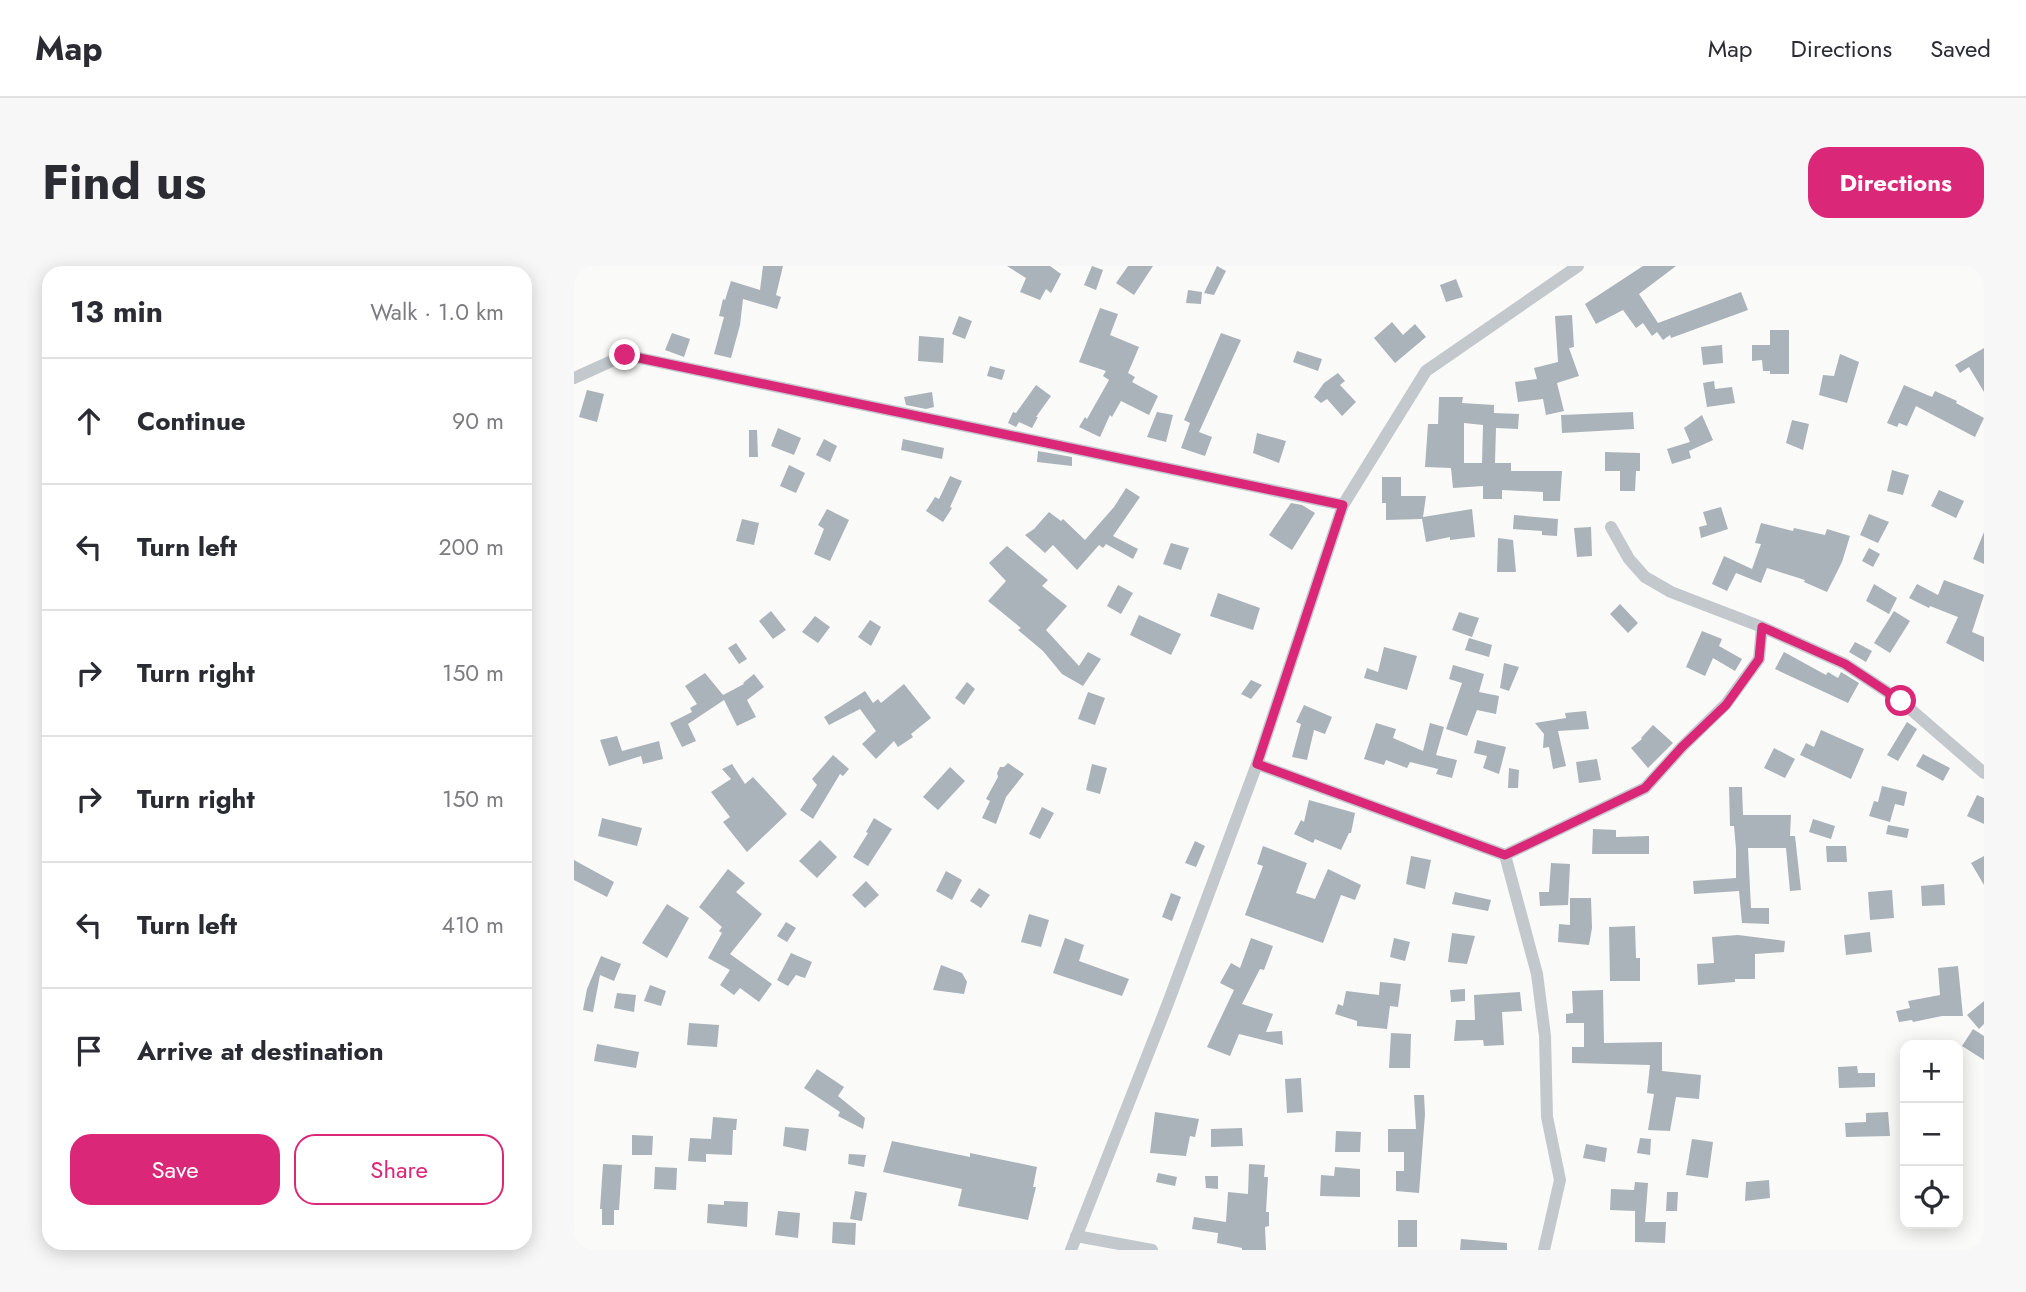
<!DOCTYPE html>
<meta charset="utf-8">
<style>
body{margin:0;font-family:Jost,sans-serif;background:#f7f7f7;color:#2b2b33}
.controls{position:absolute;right:21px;bottom:21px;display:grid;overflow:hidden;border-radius:14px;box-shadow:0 4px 18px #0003}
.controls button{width:63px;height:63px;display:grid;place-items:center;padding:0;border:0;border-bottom:2px solid #e1e1e2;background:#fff;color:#2b2b33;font:35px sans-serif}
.stop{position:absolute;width:21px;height:21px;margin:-16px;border:5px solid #db2777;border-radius:50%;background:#fff}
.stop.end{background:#db2777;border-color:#fff;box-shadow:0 2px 7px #0008}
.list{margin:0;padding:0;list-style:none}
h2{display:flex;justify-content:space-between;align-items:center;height:91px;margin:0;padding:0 28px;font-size:30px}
h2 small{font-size:23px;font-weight:400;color:#7c7c81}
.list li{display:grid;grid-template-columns:46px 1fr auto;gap:21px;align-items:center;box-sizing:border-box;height:126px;padding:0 28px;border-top:2px solid #e1e1e2}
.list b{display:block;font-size:26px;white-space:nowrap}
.list em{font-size:23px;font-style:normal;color:#7c7c81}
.actions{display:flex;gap:14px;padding:21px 28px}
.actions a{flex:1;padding:16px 0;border:2px solid #db2777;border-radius:21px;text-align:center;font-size:24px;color:#db2777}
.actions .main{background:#db2777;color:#fff}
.icon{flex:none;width:38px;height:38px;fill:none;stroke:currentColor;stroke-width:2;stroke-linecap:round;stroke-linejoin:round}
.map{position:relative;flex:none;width:1410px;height:984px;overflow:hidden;border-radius:21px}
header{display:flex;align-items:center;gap:42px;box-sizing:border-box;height:98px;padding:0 35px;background:#fff;border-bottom:2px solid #e1e1e2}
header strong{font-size:33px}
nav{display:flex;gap:38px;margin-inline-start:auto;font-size:24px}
.intro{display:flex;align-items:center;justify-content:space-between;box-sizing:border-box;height:168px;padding:0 42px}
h1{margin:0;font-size:49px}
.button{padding:18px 32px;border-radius:21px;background:#db2777;color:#fff;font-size:24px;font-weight:700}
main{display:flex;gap:42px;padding:0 42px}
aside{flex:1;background:#fff;border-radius:21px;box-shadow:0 4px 18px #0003}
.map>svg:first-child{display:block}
</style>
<header>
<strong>Map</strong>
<nav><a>Map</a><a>Directions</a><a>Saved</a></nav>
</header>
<div class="intro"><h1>Find us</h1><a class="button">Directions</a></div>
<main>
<aside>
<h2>13 min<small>Walk · 1.0 km</small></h2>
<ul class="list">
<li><svg class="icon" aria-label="ahead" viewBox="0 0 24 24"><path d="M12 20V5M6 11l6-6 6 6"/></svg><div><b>Continue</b></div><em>90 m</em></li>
<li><svg class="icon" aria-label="left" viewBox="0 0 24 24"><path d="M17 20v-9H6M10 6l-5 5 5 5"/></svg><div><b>Turn left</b></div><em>200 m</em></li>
<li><svg class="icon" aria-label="right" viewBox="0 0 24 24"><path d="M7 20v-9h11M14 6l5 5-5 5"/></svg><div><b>Turn right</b></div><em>150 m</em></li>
<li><svg class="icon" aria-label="right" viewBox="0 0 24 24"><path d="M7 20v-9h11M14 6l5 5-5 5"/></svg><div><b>Turn right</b></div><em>150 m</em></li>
<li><svg class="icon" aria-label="left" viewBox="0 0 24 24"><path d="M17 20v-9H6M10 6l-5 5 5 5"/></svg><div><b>Turn left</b></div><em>410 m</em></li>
<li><svg class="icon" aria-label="arrive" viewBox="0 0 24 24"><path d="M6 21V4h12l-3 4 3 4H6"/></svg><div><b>Arrive at destination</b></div></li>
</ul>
<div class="actions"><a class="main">Save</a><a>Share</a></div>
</aside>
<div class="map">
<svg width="1410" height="984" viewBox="0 0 1410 984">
<rect width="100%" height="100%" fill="#fafaf8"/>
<path fill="#aab3b9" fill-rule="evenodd" d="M189,0h20l-7,29 5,2 -4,12 -34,-10 -3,26 -9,33 -17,-4 10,-37 -5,-1 4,-17 2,1 6,-19 29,9z
M433,0h43l11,8 -10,19 -5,-4 -6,11 -20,-8 6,-14z
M518,0l11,4 -7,20 -12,-5z
M554,0h25l-19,29 -18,-12z
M643,0l9,5 -12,24 -10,-2z
M1069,0h33l-37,28 19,29 83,-31 7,18 -77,28 -1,-3 -7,5 -6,-8 -5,4 -9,-13 -7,5 -13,-18 -27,14 -11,-20z
M882,13l7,18 -17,5 -6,-17z
M614,24l14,2 -1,12 -15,-1z
M526,42l18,6 -8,21 29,12 -11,26 7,4 -3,5 26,14 -9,19 -28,-14 -9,16 -2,-2 -10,22 -21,-10 6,-10 2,2 22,-39 -6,-4 3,-5 -27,-9z
M998,49l2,32 -5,1 10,28 -22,7 7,28 -18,4 -3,-16 -25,3 -3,-20 22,-3 -3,-11 24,-6 -3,-46z
M385,50l13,5 -7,18 -13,-5z
M818,56l11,13 12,-11 11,13 -31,26 -21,-25z
M1196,64h19v44h-19v-3h-7l-1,-11 -10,1v-16h18z
M98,67l18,6 -6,18 -19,-7z
M647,67l20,7 -42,92 13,5 -7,19 -24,-8 9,-25 -6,-3z
M345,70l25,2 -1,25 -25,-2z
M1148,79l1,18 -20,2 -2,-18z
M1410,82v44l-15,-25 -9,6 -5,-8z
M723,85l25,8 -4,12 -25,-9z
M1266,88l19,8 -12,41 -28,-8 4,-20 11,1z
M416,100l15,4 -3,10 -15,-4z
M764,107l7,8 -5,4 16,17 -14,14 -15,-17 -6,4 -7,-6 10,-14z
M1140,115l1,8 17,-2 3,16 -28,4 -4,-24z
M462,119l15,11 -15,21h2l-6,11 -13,-6 -3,5 -8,-4 5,-11 3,1z
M1330,119l28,12 3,-6 22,10 -1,2 28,15 -9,19 -59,-31 -9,20 -8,-3 -2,4 -10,-4z
M13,124l17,4 -7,28 -18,-5z
M358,126l2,15 -8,2 -20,-4 -2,-8z
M865,131h24l-1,6 32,2v8l25,1 -1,15 -22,-1 -1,35h16v8h51l-2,30h-17v-9l-41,-2v9h-19v-13l-30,2 -2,-20 -26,-1 3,-43h10zM890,157l19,2 -1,38h-18z
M583,146l16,3 -7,27 -19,-5z
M1059,146l1,17 -72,4 -1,-18z
M1128,149l11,25 -24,11 2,7 -19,6 -5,-15 23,-7 -6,-14z
M1218,154l17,4 -6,26 -17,-7z
M204,162l23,10 -7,17 -23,-9z
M175,164h8l1,27h-9z
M683,167l29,8 -7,22 -26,-10z
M250,173l13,7 -7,16 -14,-7z
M329,173l41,9 -2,11 -41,-9z
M464,185l34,6v9l-35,-4z
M1031,186l35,1v18h-4l-1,20h-15v-20h-15z
M215,199l16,8 -9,20 -16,-7z
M1318,204l17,5 -6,20 -16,-4z
M376,210l12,5 -12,26 2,1 -9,14 -17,-11 9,-14 4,2z
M808,211h19v19h25l-3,21 49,-8 3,28 -25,3v-3l-24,5 -4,-23 -36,1v-17h-4z
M552,222l14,9 -27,39 25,13 -5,10 -27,-15 -3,4 -4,-3 -22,25 -24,-25 -8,8 -20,-18 9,-6 15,-17 12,9 2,-2 22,21 29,-33z
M1365,224l25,11 -8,17 -25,-12z
M717,237l11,2 13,8 -23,37 -23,-15z
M1147,241l7,22 -27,9 -2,-11 8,-2 -4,-13z
M253,243l22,11 -19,41 -16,-7 10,-25 -6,-4z
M1295,248l20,8 -11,21 -18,-8z
M940,249l44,4 -1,17 -15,-1v-4l-29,-2z
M168,253l17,4 -5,22 -18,-4z
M1187,257l32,8 1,-3 31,7 2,-6 23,7 -8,26 -15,30 -23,-10 1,-2 -38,-12 -6,15 -25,-10 -9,18 -15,-7 12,-28 28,13 9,-25 -6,-1z
M1017,261l1,29 -15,1 -3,-29z
M1410,266v32l-11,-5z
M924,272l15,2 3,32h-19z
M597,277l18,5 -8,22 -18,-6z
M433,280l41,34 -6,6 25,20 -21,24 33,36 9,-14 13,7 -18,27 -21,-12 -19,-23 -25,-21 3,-2 -33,-27 18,-20 -17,-18z
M1295,282l11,6 -7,13 -11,-6z
M1370,314l40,15 -12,37 12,5v25l-38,-19 12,-26 -28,-11 -1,2 -20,-10 8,-14 21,11z
M1300,318l23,14 -8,16 -23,-13z
M544,319l15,8 -12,21 -14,-8z
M644,327l42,15 -7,22 -43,-14z
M1046,338l18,19 -10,10 -18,-19z
M197,345l15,19 -13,9 -14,-18z
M1320,345l16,10 -20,32 -16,-10z
M885,346l20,6 -7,19 -20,-7z
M565,349l42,19 -10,21 -41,-20z
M241,350l15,11 -12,16 -16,-11z
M296,354l11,7 -10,19 -13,-9z
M1128,365l20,8 -3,7 23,13 -7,12 -22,-13 -8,18 -19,-9z
M895,372l23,7 -3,12 -24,-7z
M1281,376l17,9 -6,11 -17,-10z
M162,377l11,16 -8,5 -11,-16z
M810,381l33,9 -10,34 -43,-12 3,-10 11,4z
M1210,386l42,23 2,-3 10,6 3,-6 18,11 -11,20 -73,-34z
M930,397l15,4 -10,24 -9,-3z
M879,399l31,9 -5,18 20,4 -3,18 -19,-4 -10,26 -21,-7 16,-46 -13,-4z
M131,407l18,22 21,-11 -1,-1 11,-9 10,13 -17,13 9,17 -19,9 -13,-26 -36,24 8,17 -14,6 -12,-24 22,-11 -2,-4 7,-4 -12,-18z
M677,414l11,5 -11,14 -10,-5z
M393,416l8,7 -11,16 -9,-7z
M330,418l27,34 -20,16 2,3 -15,10 -4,-6 -18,18 -14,-15 14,-13 -16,-22 -31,16 -5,-8 41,-26 8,12 5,-4 3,4z
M514,426l17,6 -10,27 -17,-6z
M730,439l28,12 -7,17 -11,-4 -7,30 -15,-3 9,-33 -5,-2z
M1012,445l3,18 -31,2 8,35 -13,3 -4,-22 -6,1 1,-14 -9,-11 31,-5 -1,-5z
M1333,456l10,7 -19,32 -11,-6z
M802,457l20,6 -3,9 30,13 7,-28 14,4 -8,28 21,5 -5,18 -16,-4 2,-5 -28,-7 -3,6 -21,-8 -2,5 -20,-6z
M1079,459l20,18 -25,25 -17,-20 11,-9 -1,-1z
M1247,464l43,19 -13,30 -51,-24 6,-12 8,4z
M43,470l5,15 37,-10 4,18 -20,5 -2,-8 -32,10 -9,-26z
M903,474l29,7 -7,27 -16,-6 4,-12 -13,-3z
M1200,482l21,11 -10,19 -21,-10z
M1349,488l27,14 -7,13 -27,-15z
M259,489l16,14 -6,7 -3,-2 -27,45 -13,-9 17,-25 -5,-6z
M1023,493l4,21 -22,3 -3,-21z
M434,497l16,11 -18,23 -10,27 -14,-6 8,-17 -4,-2 12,-22 -1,-4 3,-6h4z
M158,498l13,20 8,-7 34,37 -40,38 -24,-30 7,-5 -19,-25 20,-13 -9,-10z
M518,498l15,4 -7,26 -14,-4z
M376,501l15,14 -27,29 -15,-13z
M935,502l10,2 -1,18h-10z
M1308,520l25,6 -3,14 -9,-2 -5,18 -21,-6 5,-15 4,1z
M1155,521h13l1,28h48l-1,21h5l6,54 -11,1 -4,-43h-38l3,60h18v16l-27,-1 -3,-32 -45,3 -1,-13 43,-3v-29l-2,-23h-4z
M1403,529l7,3v26l-17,-8z
M735,534l46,13 -4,20h-2l-8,17 -26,-11 -2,4 -19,-9 7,-14 3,2z
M468,541l12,6 -14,26 -11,-5z
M28,552l40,10 -5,18 -39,-10z
M300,552l18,11 -24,37 -15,-9 15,-24 -2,-1z
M1239,553l22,7 -4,13 -22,-7z
M1314,559l21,4 -2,9 -21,-4z
M1019,563l23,1v7l33,-1v18h-57z
M246,574l17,17 -20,21 -18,-17z
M621,575l10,5 -9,21 -11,-4z
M689,580l44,17 -11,30 19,6 13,-30 33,16 -6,15 -14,-5 -18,48 -78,-28 18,-49 -6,-2z
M1252,580h20l1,16h-20z
M837,590l20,4 -6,29 -19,-5z
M1410,590v29l-13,-22z
M0,594l40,22 -7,15 -33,-17z
M977,597l19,1 -2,41 -28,1 -1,-14h10z
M154,603l17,14 -9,9 26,22 -32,40 42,30 -13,18 -19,-14 -6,7 -14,-10 10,-15 -22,-12 14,-25 -3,-2 3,-4 -23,-20z
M372,605l16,9 -10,20 -16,-9z
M292,615l13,14 -14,13 -13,-13z
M1370,618l1,21 -23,1 -1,-20z
M405,622l11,7 -9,13 -11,-7z
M1318,624l2,28 -24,2 -2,-28z
M881,626l36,8 -3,11 -36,-7z
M597,627l10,4 -9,24 -10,-4z
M996,632h21l1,30 -3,17 -31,-3 1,-18 11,1z
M93,638l22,14 -22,40 -25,-15z
M455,648l20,6 -8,27 -20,-5z
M212,656l10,6 -9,14 -10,-6z
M1061,660l1,32h4v23h-30l-1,-54z
M1296,666l2,20 -26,3 -2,-20z
M878,667l23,3 -8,28 -19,-2z
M1164,669l47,6 -1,11 -29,2v25h-20v3l-37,3 -1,-21 17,-1 -2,-26z
M491,672l19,7 -5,16 50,18 -7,17 -69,-23z
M677,672l22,8 -9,24 -4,-1 -18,35 31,10 -7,18 16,-1 1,14 -44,-11 -9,22 -23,-9 27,-57 -14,-7 11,-20 9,5z
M820,672l16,4 -5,19 -15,-4z
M217,687l21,9 -7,16 -9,-3 -8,11 -11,-6z
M27,690l20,8 -7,17 -14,-6 -7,37 -10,-2 4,-21z
M367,699l21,8 5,9 -3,12 -31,-4z
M1384,700l5,50h-21l-29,6 -1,-2 -13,2 -3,-11 14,-3 -2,-7 32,-6 -2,-27z
M806,716l21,2 -3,23 -8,-1 -3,23 -30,-3v-5l-22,-7 3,-10 5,2 3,-15 33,4z
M76,719l16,6 -5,15 -17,-5z
M891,723v12l-14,1 -1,-12z
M1029,724l1,53 58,-1v29l39,4 -2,24 -23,-2 -6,34 -22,-1 6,-36 -7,-1 3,-28 -78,-2v-16h12v-24h-18v-9l7,-1 -1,-22z
M946,726l2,19 -20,1 2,33 -20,1 -1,-6 -29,1 2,-21h19l-1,-25z
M43,727l19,2 -2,17 -20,-4z
M1410,735v23l-5,5 -12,-14z
M115,757l30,2 -2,22 -30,-2z
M1399,763l11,7v24l-22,-14z
M817,767l20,1 -1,34h-21z
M23,778l42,8 -3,16 -42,-7z
M1283,800l1,7h17v14l-36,1 -1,-21z
M243,803l27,18 -6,9 27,22 -2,11 -25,-13 2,-4 -36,-24z
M727,812l2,34 -16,1 -2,-34z
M840,829h10l1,19 -6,79 -23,-2v-20h8v-19h-16v-23h28z
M581,846l44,7 -4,18 -5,-1 -4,20 -36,-3z
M1314,846l2,24 -44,1 -1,-14 21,-1v-9z
M139,851l24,2 -1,11h-3l-1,25 -26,-1v8l-18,-1 2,-23 21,1z
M211,861l24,2 -3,22 -23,-5z
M668,862l1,18 -32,1v-18z
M762,865l25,1 -1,20h-25z
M58,869l21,1 -1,19h-20z
M1066,872l11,1 -1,16 -13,-2z
M1118,873l21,3 -5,36 -22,-3z
M318,875l78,16v-4l67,14 -4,20h3l-8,33 -70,-14 4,-17 -79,-17z
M1012,878l21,4 -2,14 -22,-4z
M275,888l17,1 -2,12 -16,-3z
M29,898l19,1 -3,45h-5v15h-12v-16h-2z
M675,898l16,1 -1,12h4l-2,35h3v14l-4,1 1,23h-24v-2l-25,-5 1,-10 -26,-4 2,-12 32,5 2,-30 20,2z
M81,901l22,1 -1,22 -22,-1z
M761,901l25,2v28l-40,-1 1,-21 13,1z
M584,907l19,4 -2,9 -19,-4z
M631,910h13v13l-12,-1z
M1195,914l1,18 -25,3 1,-19z
M1061,916l13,1 -3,39h21l-1,21 -30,-1v-31l-25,-1 1,-21 23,1z
M281,925l12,2 -5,28 -12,-2z
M1093,926h11l-1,19h-11z
M150,935l24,1 -1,25 -40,-4 1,-19 16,1z
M204,945l22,2 -2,25 -23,-3z
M824,954h19v27h-19z
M259,956l23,1 -1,22 -23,-2z
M887,973l46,4v7h-47z"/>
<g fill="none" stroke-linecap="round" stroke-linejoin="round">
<path stroke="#c3c8cc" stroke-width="12" d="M0,112l51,-23 718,150
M1037,261l18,32 16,18 26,15 91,35 83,37 56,37 83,72
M683,498l248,91 140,-67 37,-41 44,-43 33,-45 3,-32
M931,589l32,119 8,62 2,81 13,63 -16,70
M502,970l76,14
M497,984l97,-247 89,-239 86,-259 83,-134 152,-105"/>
</g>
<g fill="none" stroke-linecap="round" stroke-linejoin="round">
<path stroke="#db2777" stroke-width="9" d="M51,89l718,150 -86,259 248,91 140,-67 37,-41 44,-42 33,-46 3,-32 83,37 56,37"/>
</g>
</svg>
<div class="controls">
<button>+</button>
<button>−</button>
<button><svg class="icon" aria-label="locate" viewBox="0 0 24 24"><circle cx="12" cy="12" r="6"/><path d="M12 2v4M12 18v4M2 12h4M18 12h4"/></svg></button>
</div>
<div class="stop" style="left:1327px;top:435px"></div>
<div class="stop end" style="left:51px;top:89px"></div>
</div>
</main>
